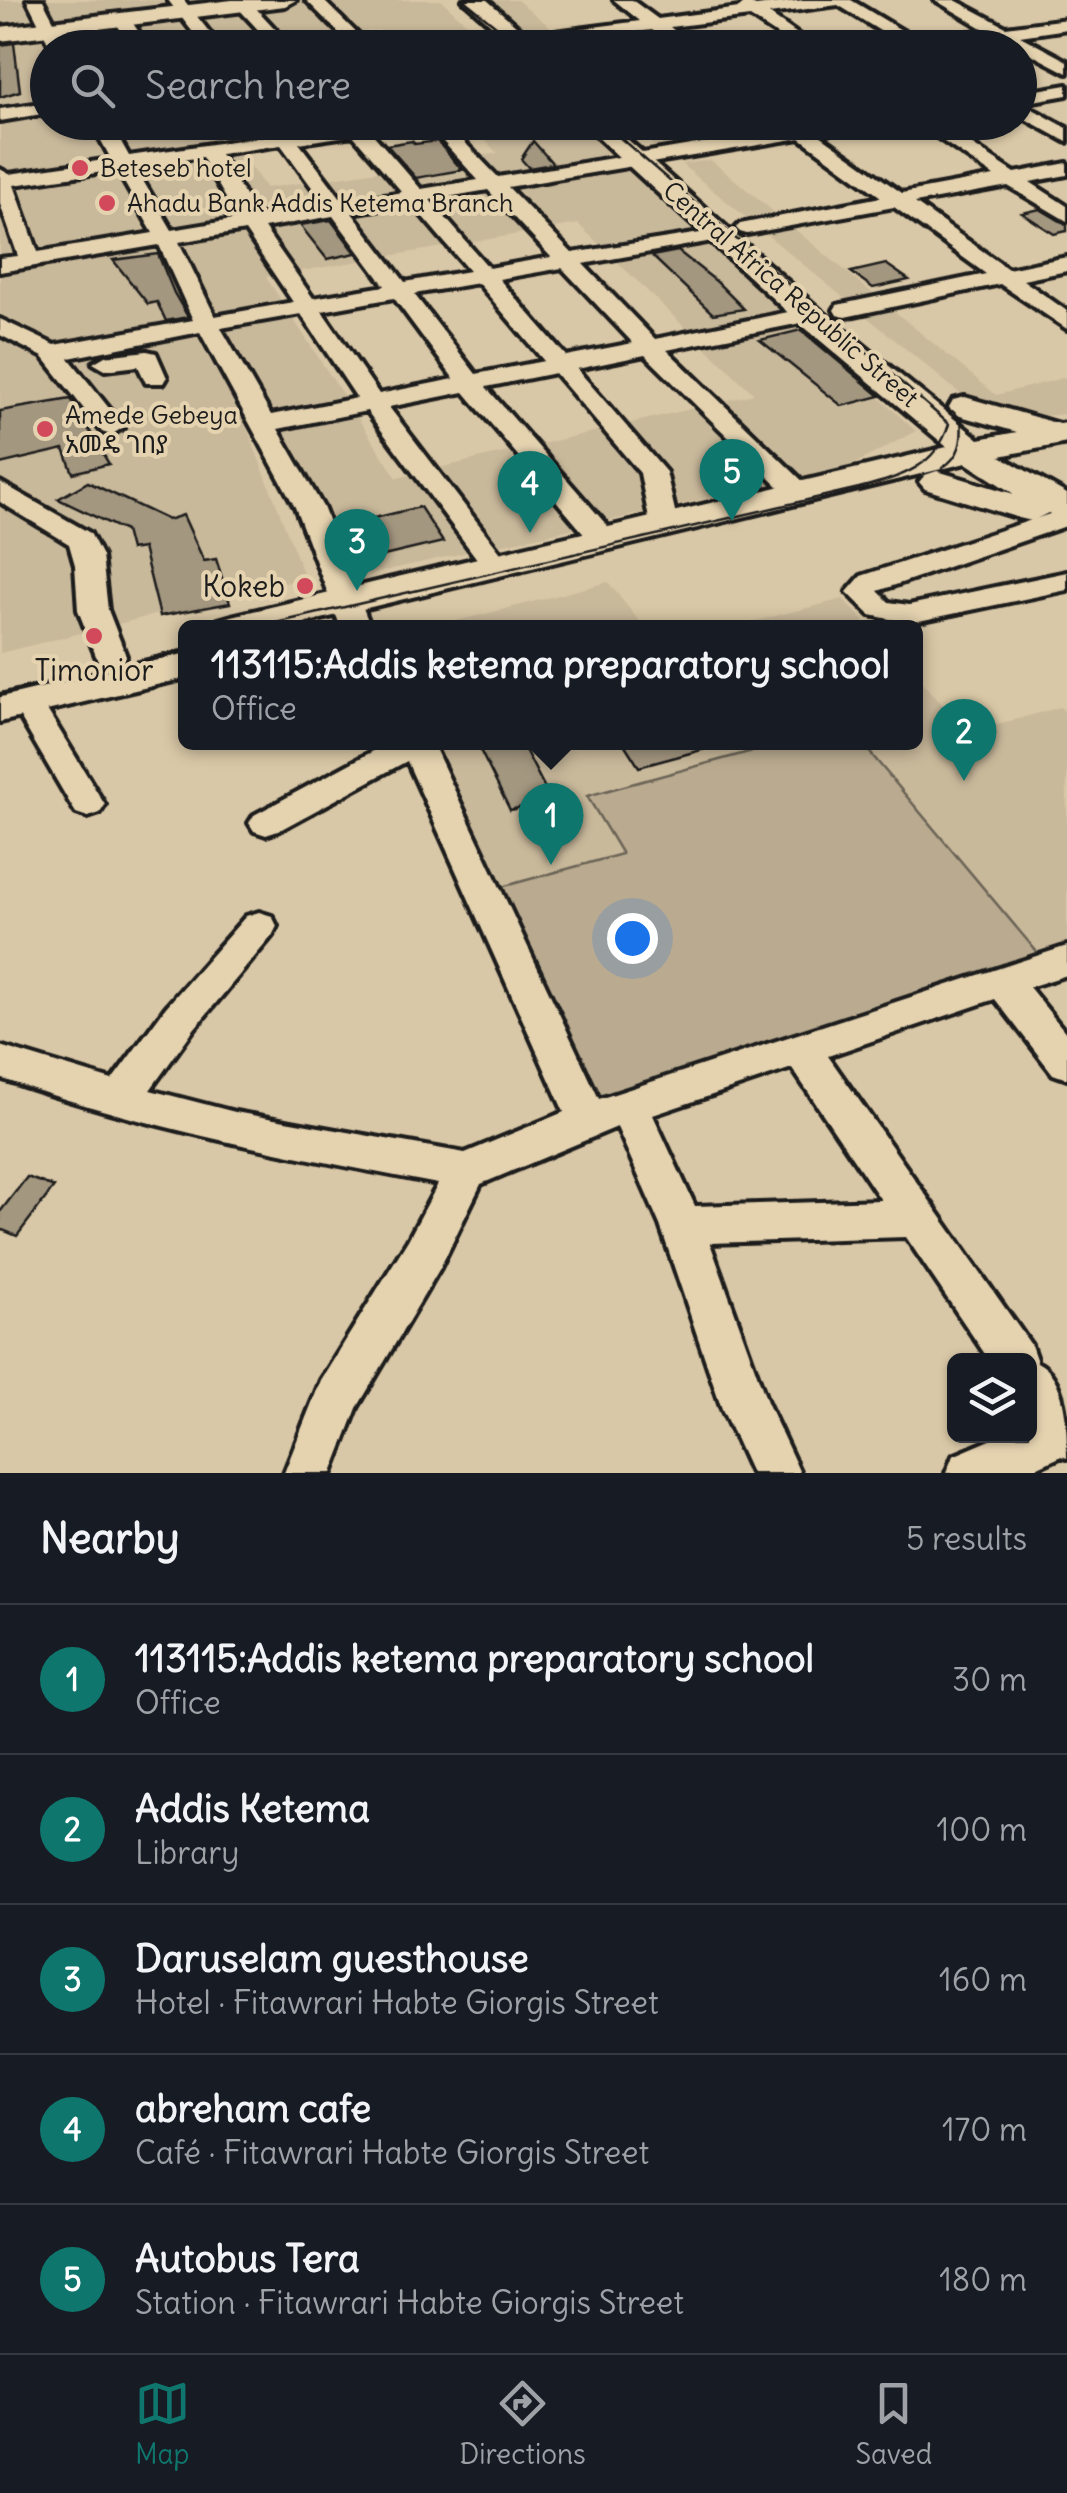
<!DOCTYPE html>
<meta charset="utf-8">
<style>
body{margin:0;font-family:Delius,"Noto Sans Ethiopic",sans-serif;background:#242831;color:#f1f3f6}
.controls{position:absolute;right:30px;bottom:30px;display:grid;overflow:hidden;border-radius:15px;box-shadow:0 2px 8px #0004}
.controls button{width:90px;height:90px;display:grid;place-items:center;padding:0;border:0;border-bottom:2px solid #363941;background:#171b24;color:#f1f3f6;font:50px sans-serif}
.you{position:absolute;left:632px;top:938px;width:35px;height:35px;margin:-25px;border:8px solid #fff;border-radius:50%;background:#1a73e8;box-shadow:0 0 0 15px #1a73e833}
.badge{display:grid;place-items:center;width:65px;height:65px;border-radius:50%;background:#0f766e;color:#fff;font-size:32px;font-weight:700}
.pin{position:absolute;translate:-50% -82px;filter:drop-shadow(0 2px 5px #0008)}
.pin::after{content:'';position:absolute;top:52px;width:35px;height:30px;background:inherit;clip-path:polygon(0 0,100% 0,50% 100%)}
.popup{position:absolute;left:178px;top:620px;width:745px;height:130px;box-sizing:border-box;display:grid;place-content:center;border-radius:15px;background:#171b24;filter:drop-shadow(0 2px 8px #0005);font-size:32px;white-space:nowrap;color:#9ea1a6}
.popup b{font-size:38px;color:#f1f3f6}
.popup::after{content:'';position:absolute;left:50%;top:100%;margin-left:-20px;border:20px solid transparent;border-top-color:#171b24}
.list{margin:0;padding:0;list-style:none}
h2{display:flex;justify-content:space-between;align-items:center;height:130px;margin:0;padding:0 40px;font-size:42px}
h2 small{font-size:32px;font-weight:400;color:#9ea1a6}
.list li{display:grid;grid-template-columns:65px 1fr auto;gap:30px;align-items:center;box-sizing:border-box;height:150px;padding:0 40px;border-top:2px solid #363941}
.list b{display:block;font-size:38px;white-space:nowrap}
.list p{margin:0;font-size:32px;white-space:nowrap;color:#9ea1a6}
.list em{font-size:32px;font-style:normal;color:#9ea1a6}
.icon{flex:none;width:55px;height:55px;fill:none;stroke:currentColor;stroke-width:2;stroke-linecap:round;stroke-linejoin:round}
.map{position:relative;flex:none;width:1067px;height:1473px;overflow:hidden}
.search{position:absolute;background:#171b24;box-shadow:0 2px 8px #0004;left:30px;right:30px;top:30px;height:110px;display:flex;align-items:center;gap:25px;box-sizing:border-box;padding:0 35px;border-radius:55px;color:#9ea1a6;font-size:38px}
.sheet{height:880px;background:#171b24}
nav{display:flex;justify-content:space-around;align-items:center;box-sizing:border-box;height:140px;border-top:2px solid #363941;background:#171b24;font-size:28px;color:#9ea1a6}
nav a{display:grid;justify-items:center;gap:5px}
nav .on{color:#0f766e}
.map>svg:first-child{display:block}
</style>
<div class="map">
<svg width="1067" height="1473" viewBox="0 0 1067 1473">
<rect width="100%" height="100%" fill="#d9c8a7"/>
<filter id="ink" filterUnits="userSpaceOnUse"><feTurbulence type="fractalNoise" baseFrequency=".01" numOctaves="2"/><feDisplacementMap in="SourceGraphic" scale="20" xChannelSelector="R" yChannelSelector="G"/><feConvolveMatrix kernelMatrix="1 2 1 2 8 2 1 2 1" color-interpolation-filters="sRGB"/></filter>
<g filter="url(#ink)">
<path fill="#c9b99b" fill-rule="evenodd" d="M0,0h441l52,47h-96l-18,-17 -147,18h-184v74l171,1 47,65 231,-35 -28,-30h107l340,308 -67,36 -479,107 -161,-244 96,248 -305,75zM578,224l176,170 -357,84 -131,-201z
M479,0h38l58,47h-39z
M626,123h41l28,23 -34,6z
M711,160l285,235 71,-18v37l-75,6 -311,-256z
M608,582l36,45h-213l70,-17z
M843,599l27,28h-139z
M916,676l53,57 91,-26 7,7v243l-20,7 -557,-74 -57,-147 483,-1z"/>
<path fill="#baab90" stroke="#6b6456" stroke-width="2.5" d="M782,743h80l185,221 -457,150 -100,-224 132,-36 -35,-58z"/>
<path fill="#a49780" stroke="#1c1c1c" stroke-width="2.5" d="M14,43l6,48 -20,6v-52z
M412,141l3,3 22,-3 25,29 -46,8 -29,-33z
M533,141l20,23 -24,4 -8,-9z
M1040,209l27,16v6l-13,3 -32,-21z
M331,220l25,33 -29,6 -27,-34z
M678,251l39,31 27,27 -31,5 -61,-58z
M158,254l16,39 14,24 -22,4 -9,-19 -9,2 -35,-44z
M886,264l23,16 -36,8 -22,-16z
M801,330l79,66 -38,10 -82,-66z
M71,399l38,65 -36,9 -9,-24 -64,15v-53z
M88,482l80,38 15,-5 21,46 12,-2 14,44 -70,13 -17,-68 -13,2 -5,-19 -67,-32z
M420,507l23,35 -68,16 -22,-35z
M476,742h45l30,58 -41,10z
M623,742h81l1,7 -66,18z
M27,1177l27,10 -37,49 -17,-7v-17z"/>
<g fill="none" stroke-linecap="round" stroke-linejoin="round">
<g stroke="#1c1c1c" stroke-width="8">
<path id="minor" d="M27,0h16l25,48h-17z
M168,0h16l38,48h-17z
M306,0h17l49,48h-18z
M614,0h18l26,19 81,-11 7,-6 10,4 48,-6h47l67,40 68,-10 -51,-30h20l51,27 61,-8v10l-47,7 47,25v12l-67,-35 -66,10h-48l12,-6 -60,-37 -69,9 48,34h-20l-47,-31 -80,10 26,21h-20l-24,-18 -128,16 -8,-5 8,-5 116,-15z
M238,2h12l43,46h-18l-37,-40z
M115,15h12l23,33h-17l-20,-29z
M501,40l6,1 1,7h-33z
M1067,85v10l-45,8 45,25v14l-47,-26v-23z
M48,102v11l-48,8v-12z
M91,122h19l19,34 144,-21 -9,-13h19l8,10 52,-10h66l-38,10 50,57 57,-9 -53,-58h20l53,55 289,-48 1,-7 19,4 65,-4 -52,13 82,58 92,-17 -79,-54h23l77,51 52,-10v12l-37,7 37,24v15l-59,-35 -93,17 93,66 59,-12v14l-44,9 44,31v18l-67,-45 -155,33 -8,-2 -3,-5 3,-5 149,-31 -92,-67 -147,27 -7,-2 -4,-4 4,-4 141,-27 -81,-59 -292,49 64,66 154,-24 3,5 -11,6 -135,24 72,75 153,-31 8,2 4,5 -4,5 -149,30 148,143 -4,6h-20l-146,-144 -68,14 89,103 12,52 -14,8 -14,-8 -10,-51 -85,-100 -69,14 126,144 4,6 -4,6h-20l-128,-151 -75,15 121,158 -4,6h-20l-119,-160 -89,18 45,78 48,121h-30l-46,-121 -95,-175 -131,26 55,69 -13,8 -9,-3 -59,-75 -43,-22v-16l55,26 138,-25 -34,-75 -159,27v-14l18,-2 -18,-52v-35l9,5 102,-15zM353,135l49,57 -58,10 -45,-59zM281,145l44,60 -68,11 -37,-62zM202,157l36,62 -66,11 -37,-63zM117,170l36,63 -115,19 -24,-67zM488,190l63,67 -62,11 -59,-68zM411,203l58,68 -64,11 -53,-69zM333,216l52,70 -72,12 -49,-70zM245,231l48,71 -78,14 -36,-74zM562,268l71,75 -67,13 -67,-77zM478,283l66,78 -68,13 -62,-80zM394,298l60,81 -75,15 -57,-83zM301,314l56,84 -86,17 -50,-87z
M181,122h19l3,7 -2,4h-14z
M147,351l9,2 11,25 -3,5h-18l-8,-17 -33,4 -12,-7 12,-7z
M0,482l90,51 12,23 6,54 18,46 -4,7h-22l-4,-7 -18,-46 -3,-45 -6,-21 -69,-42z
M1056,512l11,4 -1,10 -188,65 11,11 20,3 158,-33v18l-158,33 -39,-8 -23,-23 14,-16z
M27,692l11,3 67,110 -5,8 -12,4 -12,-4 -5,-8 -60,-103 5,-7z
M390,742h42l167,357 468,-153v29l-38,12 38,47v45l-14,-5 -58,-75 -167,57 203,289 6,17c30,15 30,64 30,96l-5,-2 -37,17h-79l7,-17 47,-20h30v-76h-41l-83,-123 -196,6 57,159 33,71h-49l-29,-64 -62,-184 -43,-98 -136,57 -41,84 -83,140 -25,65h-48l37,-93 87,-140 30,-56c-148,-28 -295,-56 -438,-106v-32l112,34 54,-73 80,-91 13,-4 13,4 5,10 -5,10 -78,93 -44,61 85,22 230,41 99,-41 -157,-351 -129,70 -12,4 -12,-4 -5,-8 5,-8zM792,1068l89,132 -186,6 -42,-91z"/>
</g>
<g stroke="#1c1c1c" stroke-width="8">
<path id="major" d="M232,0h64l-11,6 -285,35v-14z
M463,0h24l55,48h-25z
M581,122h27l211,187 160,130 38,-7 -64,-18 -4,-7 4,-7 12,-3 94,27 8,-1v20l-67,13 67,38v26l-19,-7 -16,8 -13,-3 -94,-29 -6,-7 6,-7 12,-4 77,23 -48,-31 -682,165h-71l5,-8 14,-4 715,-169 -150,-126z
M186,652v26l-186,44v-26z"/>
</g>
<use href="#minor" fill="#e5d3b0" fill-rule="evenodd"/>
<use href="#major" fill="#e5d3b0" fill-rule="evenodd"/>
<path stroke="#1c1c1c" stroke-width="2.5" d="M464,0l59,48
M942,468c19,-12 21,-28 19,-49l-9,-8
M254,628l605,-140c41,-11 77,-20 90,-64l-347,-302
M0,696l186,-44"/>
</g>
</g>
<g fill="#d1495b" stroke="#e5d3b0" stroke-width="4">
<circle cx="80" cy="168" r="10"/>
<circle cx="107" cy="203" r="10"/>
<circle cx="45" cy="429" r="10"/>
<circle cx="305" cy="586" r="10"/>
<circle cx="94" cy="636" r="10"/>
</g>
<g text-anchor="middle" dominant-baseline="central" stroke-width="8" stroke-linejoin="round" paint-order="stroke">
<g font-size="25" fill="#1c1c1c" stroke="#e5d3b0" text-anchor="start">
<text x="100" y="168">Beteseb hotel</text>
<text x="127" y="203">Ahadu Bank Addis Ketema Branch</text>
<text x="65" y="415">Amede Gebeya<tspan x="65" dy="29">አመዴ ገበያ</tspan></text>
</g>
<g font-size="25" fill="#1c1c1c" stroke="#e5d3b0">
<text transform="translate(791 294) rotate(41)">Central Africa Republic Street</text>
</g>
<g font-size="30" fill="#1c1c1c" stroke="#e5d3b0" text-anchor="end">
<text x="285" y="586">Kokeb</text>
<text x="94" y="670" text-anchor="middle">Timonior</text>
</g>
</g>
</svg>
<div class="controls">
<button><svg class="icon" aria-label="layers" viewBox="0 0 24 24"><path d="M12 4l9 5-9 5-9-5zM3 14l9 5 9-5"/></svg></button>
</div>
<div class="you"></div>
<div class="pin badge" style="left:551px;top:865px">1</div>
<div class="popup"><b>113115:Addis ketema preparatory school</b>Office</div>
<div class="pin badge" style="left:964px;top:781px">2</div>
<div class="pin badge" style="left:357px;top:591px">3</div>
<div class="pin badge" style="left:530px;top:533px">4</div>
<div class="pin badge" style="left:732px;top:521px">5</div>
<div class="search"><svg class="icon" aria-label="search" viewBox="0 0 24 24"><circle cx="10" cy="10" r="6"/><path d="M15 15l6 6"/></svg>Search here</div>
</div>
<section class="sheet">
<h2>Nearby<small>5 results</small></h2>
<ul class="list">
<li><span class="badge">1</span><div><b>113115:Addis ketema preparatory school</b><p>Office</p></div><em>30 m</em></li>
<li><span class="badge">2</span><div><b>Addis Ketema</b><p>Library</p></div><em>100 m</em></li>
<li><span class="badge">3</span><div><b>Daruselam guesthouse</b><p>Hotel · Fitawrari Habte Giorgis Street</p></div><em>160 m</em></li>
<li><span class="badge">4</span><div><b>abreham cafe</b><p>Café · Fitawrari Habte Giorgis Street</p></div><em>170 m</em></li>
<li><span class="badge">5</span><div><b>Autobus Tera</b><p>Station · Fitawrari Habte Giorgis Street</p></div><em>180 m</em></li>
</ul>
</section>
<nav>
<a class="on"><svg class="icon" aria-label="map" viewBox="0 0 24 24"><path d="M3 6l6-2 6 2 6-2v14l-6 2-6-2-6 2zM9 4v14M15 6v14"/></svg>Map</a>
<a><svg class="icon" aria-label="directions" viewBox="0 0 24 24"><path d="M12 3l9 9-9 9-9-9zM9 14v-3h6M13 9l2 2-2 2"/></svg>Directions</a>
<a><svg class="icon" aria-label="saved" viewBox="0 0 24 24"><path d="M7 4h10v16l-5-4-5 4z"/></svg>Saved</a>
</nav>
